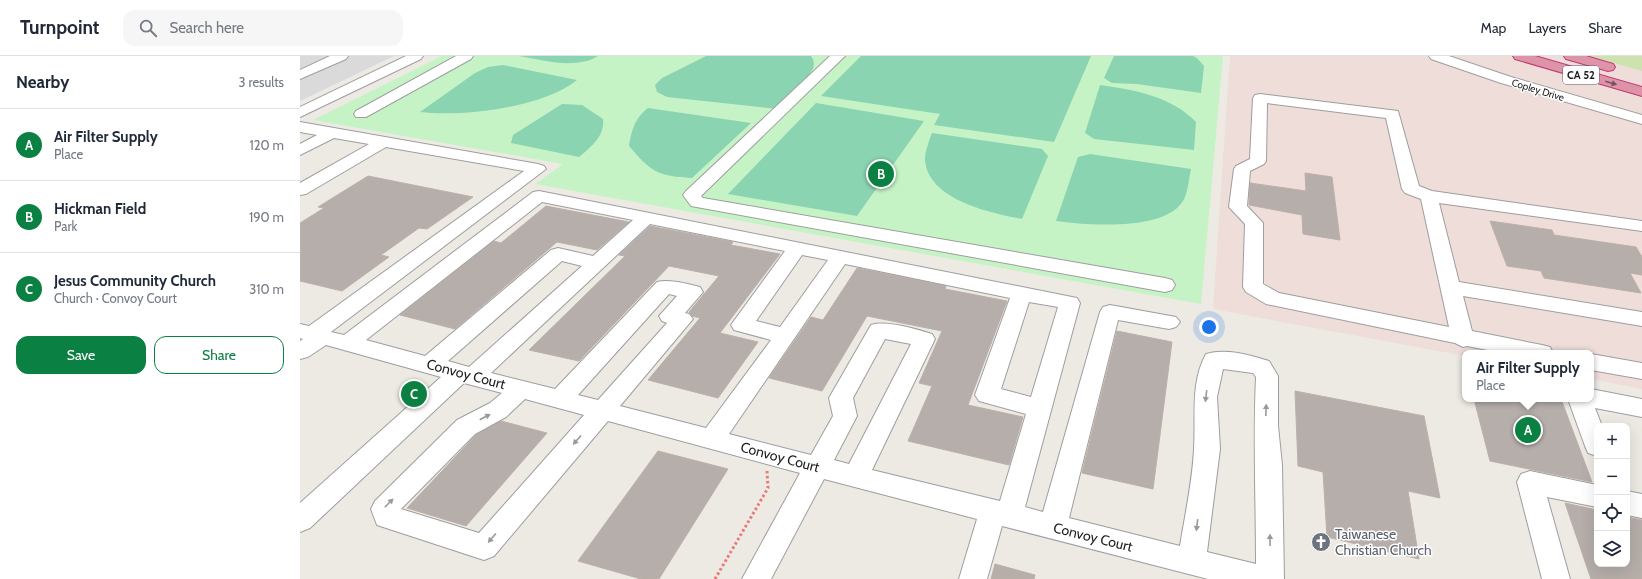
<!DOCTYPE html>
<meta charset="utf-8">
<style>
body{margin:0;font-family:Cabin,sans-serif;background:#f6f6f7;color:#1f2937}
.controls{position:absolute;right:12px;bottom:12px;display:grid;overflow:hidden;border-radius:8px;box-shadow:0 4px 16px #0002}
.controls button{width:36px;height:36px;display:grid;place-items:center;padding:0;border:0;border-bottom:1px solid #e0e1e3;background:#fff;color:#1f2937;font:20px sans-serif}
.you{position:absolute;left:909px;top:271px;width:14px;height:14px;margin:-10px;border:3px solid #fff;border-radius:50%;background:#1a73e8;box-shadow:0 0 0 6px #1a73e833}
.badge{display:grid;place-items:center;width:26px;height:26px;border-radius:50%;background:#0b8043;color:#fff;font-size:13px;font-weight:700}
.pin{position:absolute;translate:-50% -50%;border:2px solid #fff;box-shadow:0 1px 4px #0006}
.popup{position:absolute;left:1162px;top:294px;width:132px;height:52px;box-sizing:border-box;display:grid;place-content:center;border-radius:8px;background:#fff;filter:drop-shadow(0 1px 3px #0005);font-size:13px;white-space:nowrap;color:#747a83}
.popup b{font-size:15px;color:#1f2937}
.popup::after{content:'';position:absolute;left:50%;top:100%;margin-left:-8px;border:8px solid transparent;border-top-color:#fff}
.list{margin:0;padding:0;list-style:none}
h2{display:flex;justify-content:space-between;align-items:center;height:52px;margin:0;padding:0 16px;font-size:17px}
h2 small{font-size:13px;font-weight:400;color:#747a83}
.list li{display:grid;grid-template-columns:26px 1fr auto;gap:12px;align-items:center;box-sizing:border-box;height:72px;padding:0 16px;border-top:1px solid #e0e1e3}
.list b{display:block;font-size:15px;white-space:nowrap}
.list p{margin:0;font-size:13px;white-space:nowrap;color:#747a83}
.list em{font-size:13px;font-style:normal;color:#747a83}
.actions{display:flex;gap:8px;padding:12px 16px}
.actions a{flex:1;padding:9px 0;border:1px solid #0b8043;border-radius:12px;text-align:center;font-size:14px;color:#0b8043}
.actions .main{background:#0b8043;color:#fff}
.icon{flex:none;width:22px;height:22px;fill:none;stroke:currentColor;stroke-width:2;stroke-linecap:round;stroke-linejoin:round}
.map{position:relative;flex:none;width:1342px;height:523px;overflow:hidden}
header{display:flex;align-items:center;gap:24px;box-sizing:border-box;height:56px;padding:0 20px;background:#fff;border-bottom:1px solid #e0e1e3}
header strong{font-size:19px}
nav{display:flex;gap:22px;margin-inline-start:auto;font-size:14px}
.search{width:280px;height:36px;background:#f6f6f7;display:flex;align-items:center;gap:10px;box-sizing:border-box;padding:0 14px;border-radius:12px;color:#747a83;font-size:15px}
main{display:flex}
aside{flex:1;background:#fff}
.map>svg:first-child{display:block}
</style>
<header>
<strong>Turnpoint</strong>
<div class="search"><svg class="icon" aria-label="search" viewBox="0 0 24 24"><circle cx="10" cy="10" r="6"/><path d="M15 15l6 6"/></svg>Search here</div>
<nav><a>Map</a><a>Layers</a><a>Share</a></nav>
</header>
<main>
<aside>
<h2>Nearby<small>3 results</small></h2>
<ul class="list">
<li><span class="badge">A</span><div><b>Air Filter Supply</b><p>Place</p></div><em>120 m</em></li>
<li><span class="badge">B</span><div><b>Hickman Field</b><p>Park</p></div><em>190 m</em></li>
<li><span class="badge">C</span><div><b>Jesus Community Church</b><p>Church · Convoy Court</p></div><em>310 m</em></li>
</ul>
<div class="actions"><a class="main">Save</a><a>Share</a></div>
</aside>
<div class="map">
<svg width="1342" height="523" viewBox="0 0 1342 523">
<rect width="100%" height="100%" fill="#edeae4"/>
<path fill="#dbdada" d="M0,0h94l-94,45z"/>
<path fill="#eeddd9" d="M930,0h412v333l-51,-10v-26h-126v3l-252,-47z"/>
<path fill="#cde2af" d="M1289,0h53v15z"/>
<path fill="#c6f3c6" d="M142,0h781l-22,248 -666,-120 28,-20 -250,-44z"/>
<path fill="#8ad4b1" d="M219,0h79c-23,14 -55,4 -79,0z
M406,0h105c10,14 -9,24 -17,33 -6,6 -11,13 -16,20l-111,-12 -10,-5 -2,-7 7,-7z
M561,0h230l-37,86 -120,-17 6,-11 -119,-18z
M814,0h79l4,2 7,8 -3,27 -64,-9 -25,-1 -8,-5z
M203,9l74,15c-35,28 -114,37 -157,32l55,-39 13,-6z
M800,29c35,5 71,11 96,37l-2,28 -100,-11 -9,-6z
M516,47l108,18 -67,95 -129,-22z
M262,48l20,1 21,14c2,17 -12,28 -24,38l-68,-14 2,-8z
M348,52l103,15 -59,55c-10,-1 -22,-1 -32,-5 -12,-4 -23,-18 -31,-27 3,-16 5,-27 19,-38z
M632,77l110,16 6,7 -26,63c-31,-6 -94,-19 -97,-59 0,-9 4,-19 7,-27z
M790,98l101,15c-2,9 -3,24 -8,32 -19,31 -97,24 -127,20l22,-64z"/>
<path fill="#b6aeaa" stroke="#bdb0a8" d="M1005,117l27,4 8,63 -37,-6 -1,-19 -53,-10 1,-22 56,8z
M68,120l105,21 -46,32 -8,-1 -38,27 8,2 -47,34 -42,-10v-58l24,-15 -6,-1z
M246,150l83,16 -32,28 -40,-8 -102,87 -55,-14 94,-74 7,2z
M1190,165l62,9 2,5 82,12 6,10v18l-12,-2 11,20 -97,-15 -3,-7 -34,-5z
M350,170l83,16 -2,3 49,9 -60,79 38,9 -40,56 -70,-18 52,-62 -8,-2 -3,-4 30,-36 -50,-10 -90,95 -50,-11 96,-94 -6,-1z
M557,212l89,18 -1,3 62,12 -39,104 55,12 -14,48 -101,-24 24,-55 -13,-3 23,-52 -75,-15 -45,75 -53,-13 42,-61 12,3z
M817,275l55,11 -19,147 -71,-16z
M995,335l129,25 16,82 -32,-7 11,68 -92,-22 -4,-65 -25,-6z
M1174,343h87l31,83 -102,-21z
M201,365l46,12 -81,93 -59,-18 69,-73z
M358,395l70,18 -69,110h-18l-63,-18z
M1265,447l32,7v54h30v-47l15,3v59h-51z
M695,508l40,11 -1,4h-43z"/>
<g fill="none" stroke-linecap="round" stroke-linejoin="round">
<g stroke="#9e9e9e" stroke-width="2">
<path id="minor" d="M30,0h18l-2,3 -46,20v-9z
M106,0h17l-2,3 -121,58v-10z
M156,0h17l-2,3 -105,58h-10l-2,-3 2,-3z
M530,0h15l-144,140 2,2 462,80 7,2 3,5 -3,5 -7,2 -474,-86 -8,-11 3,-4z
M1129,0h20l62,21 131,38v9l-141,-41 -70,-24z
M960,38l138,17 21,75 13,5 210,30v10l-203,-28 20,79 183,30v14l-179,-30 9,35 70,14 8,2 3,6h-50l-36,-7 -4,1 -8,-4 -189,-39 -20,-12 -3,-5 2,-63 -16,-17 5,-38 2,-3 14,-7 3,-61 2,-3zM967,47l119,15 16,71 3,4 16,6 28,128 -170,-34 -16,-9v-61l-16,-17 3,-35 14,-7 2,-3z
M0,66l238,42 6,2 2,3 -215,163 13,3 189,-143 6,-1 538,107 3,5 -55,204 18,5 57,-200 3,-5 7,-2 66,12 4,5 -4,5 -7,2 -51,-9 -49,198 111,28c5,-31 13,-68 14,-98 2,-32 -4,-65 12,-94 20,-6 44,1 63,7l9,15v50l4,39 2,114h-76l-206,-53 -15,53h-28l18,-60 -153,-40 -53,100h-29l58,-106 -192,-52 -114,135 -10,4 -107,-35 -6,-16 4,-8 82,-81 33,-17 12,-10 -38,-10 -154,145 -10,4v-29l141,-126 -115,-32 -18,12 -8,2v-18l3,-2 -3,-1v-14l9,2 215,-155 -138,-24 -80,47 -6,1v-12l69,-39 -35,-6 -34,17v-11l17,-9 -17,-3zM242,146l91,18 -40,36 -35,-8 -7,2 -126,106 -59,-16zM350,168l135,27 -54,74 3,5 37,10 -65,88 -86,-22 73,-87 -4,-5 -4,-1 18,-21 -3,-5c-13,-3 -30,-8 -43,-5l-102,107 -64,-16zM502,199l26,5 -48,67 -24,-6zM262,205l20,5 -113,101 -21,-6zM545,208l165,34 -35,97 4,6 47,13 -26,87 -128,-31 63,-131 -3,-5c-16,-5 -46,-14 -61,-9l-42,73 4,18 -22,39 -82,-21zM369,238l8,2 -18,20 3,5 5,2 -69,77 -20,-5zM729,246l29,5 -27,90 -30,-8zM585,283l26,5 -62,120 -15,-4 23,-44 -4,-18zM923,313l30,4 3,4c-3,62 0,125 0,187l-49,-12 13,-103 -3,-52zM225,343l59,16 -105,118 -78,-24 74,-75 31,-17z
M1291,298l51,9v16l-51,-9z
M1291,333l51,10v18l-47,-9 7,18h-5v30l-9,-3 -3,-7 -17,-47h23z
M1230,415l67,14v22l-50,-10 23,82h-28l-25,-97 4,-8z
M1327,435l15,3v24l-15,-3z"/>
</g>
<g stroke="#c63774" stroke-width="2">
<path id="highway" d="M1213,0h22l107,31v9l-127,-37z
M1264,0h22l27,8 2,3 -2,3 -5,1 -42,-12z"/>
</g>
<path stroke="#ea7a78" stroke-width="3" stroke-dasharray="2.5 2.5" stroke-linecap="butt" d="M415,523l53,-91 -1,-17"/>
<use href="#minor" fill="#fff" fill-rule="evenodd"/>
<use href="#highway" fill="#dd94a8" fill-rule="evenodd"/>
</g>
<defs><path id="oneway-solid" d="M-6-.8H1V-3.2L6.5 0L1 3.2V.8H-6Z"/></defs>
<use fill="#73535c" href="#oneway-solid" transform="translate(1311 27) rotate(16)"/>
<g fill="#999">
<use href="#oneway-solid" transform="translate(906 340) rotate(97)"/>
<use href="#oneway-solid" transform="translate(966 354) rotate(-88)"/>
<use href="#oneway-solid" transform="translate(185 361) rotate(-28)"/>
<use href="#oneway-solid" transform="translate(277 384) rotate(131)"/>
<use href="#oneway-solid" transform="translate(89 447) rotate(-45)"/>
<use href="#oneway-solid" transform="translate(897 469) rotate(97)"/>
<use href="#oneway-solid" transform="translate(192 482) rotate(131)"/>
<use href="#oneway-solid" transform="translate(970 484) rotate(-91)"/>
</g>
<defs>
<g id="church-disc" transform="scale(1)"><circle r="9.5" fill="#6b7280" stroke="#fff"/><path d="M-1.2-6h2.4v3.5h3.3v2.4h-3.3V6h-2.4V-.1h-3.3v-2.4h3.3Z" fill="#fff"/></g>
</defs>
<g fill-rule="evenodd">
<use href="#church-disc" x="1021" y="486"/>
</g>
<g text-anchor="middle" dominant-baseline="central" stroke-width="3" stroke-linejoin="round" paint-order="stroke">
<g font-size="10" fill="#1d1d1d" stroke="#fff">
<text transform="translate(1238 34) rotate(17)">Copley Drive</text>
</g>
<rect fill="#fff" stroke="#616161" stroke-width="1" x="1263" y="10" width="36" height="18" rx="3"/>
<g font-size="11" font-weight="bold" fill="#1d1d1d">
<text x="1281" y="19">CA 52</text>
</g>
<g font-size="14" fill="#1d1d1d" stroke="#fff">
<text transform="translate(166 318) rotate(15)">Convoy Court</text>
<text transform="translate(480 401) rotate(15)">Convoy Court</text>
<text transform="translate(793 481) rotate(14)">Convoy Court</text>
</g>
<g font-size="14" fill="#5b616d" stroke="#fff" text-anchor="start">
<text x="1035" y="478">Taiwanese<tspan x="1035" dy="16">Christian Church</tspan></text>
</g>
</g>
</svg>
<div class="controls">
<button>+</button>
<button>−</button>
<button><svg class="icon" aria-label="locate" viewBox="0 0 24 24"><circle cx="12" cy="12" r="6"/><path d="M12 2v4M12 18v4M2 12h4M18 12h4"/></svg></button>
<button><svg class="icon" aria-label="layers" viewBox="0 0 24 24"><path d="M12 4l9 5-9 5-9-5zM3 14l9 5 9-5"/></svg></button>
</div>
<div class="you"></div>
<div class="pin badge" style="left:1228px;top:374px">A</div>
<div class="popup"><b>Air Filter Supply</b>Place</div>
<div class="pin badge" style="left:581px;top:118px">B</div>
<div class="pin badge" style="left:114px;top:338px">C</div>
</div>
</main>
